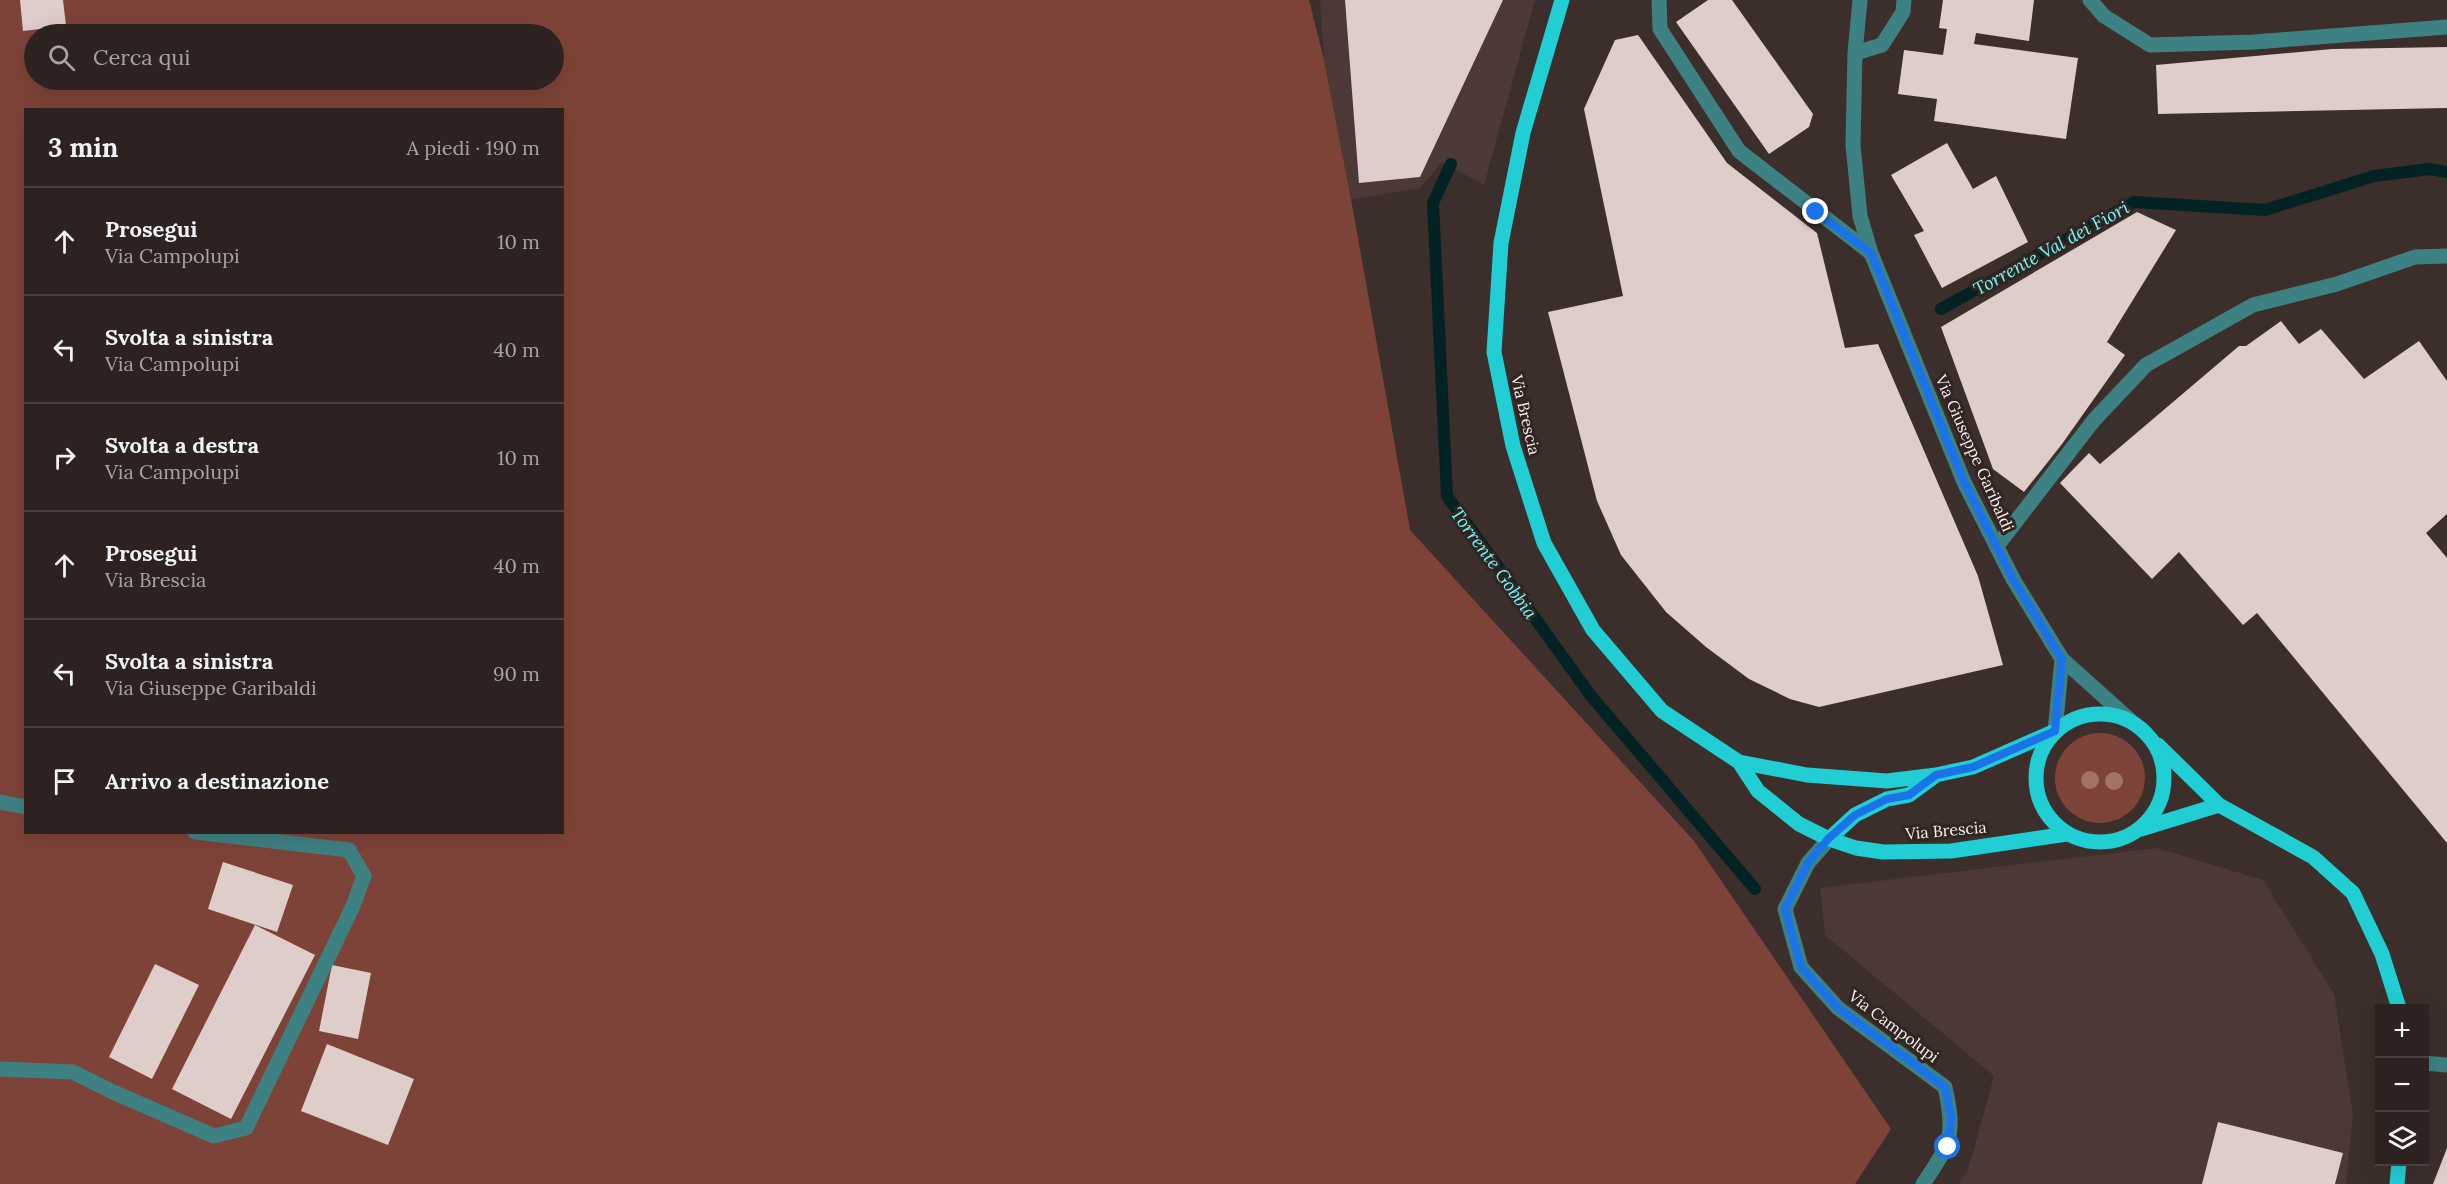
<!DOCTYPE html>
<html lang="it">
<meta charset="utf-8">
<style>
body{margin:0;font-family:Lora,serif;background:#352a29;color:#f1f3f6}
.controls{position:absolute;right:18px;bottom:18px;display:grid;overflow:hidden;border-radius:0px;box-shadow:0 6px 24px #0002}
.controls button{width:54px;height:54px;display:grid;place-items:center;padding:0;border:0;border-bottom:2px solid #483f3e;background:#2d2220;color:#f1f3f6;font:30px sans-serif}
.stop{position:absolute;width:18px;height:18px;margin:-14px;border:4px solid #1a73e8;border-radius:50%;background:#fff}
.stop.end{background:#1a73e8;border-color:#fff;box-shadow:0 2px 6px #0008}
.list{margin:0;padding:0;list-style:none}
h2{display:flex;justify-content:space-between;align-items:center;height:78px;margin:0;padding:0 24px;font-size:26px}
h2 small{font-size:20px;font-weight:400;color:#a7a4a5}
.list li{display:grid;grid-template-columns:39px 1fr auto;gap:18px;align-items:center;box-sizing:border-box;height:108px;padding:0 24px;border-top:2px solid #483f3e}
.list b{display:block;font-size:22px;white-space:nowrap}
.list p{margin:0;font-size:20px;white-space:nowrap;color:#a7a4a5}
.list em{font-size:20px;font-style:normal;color:#a7a4a5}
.icon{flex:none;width:33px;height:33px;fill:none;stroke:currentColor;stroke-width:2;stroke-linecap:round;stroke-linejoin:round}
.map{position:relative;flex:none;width:2447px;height:1184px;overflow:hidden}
.search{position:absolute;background:#2d2220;box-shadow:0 6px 24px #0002;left:24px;top:24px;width:540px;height:66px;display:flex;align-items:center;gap:15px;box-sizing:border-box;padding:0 21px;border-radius:33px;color:#a7a4a5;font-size:22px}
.panel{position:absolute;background:#2d2220;box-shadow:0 6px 24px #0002;left:24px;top:108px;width:540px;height:726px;border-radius:0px}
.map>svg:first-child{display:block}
</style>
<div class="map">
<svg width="2447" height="1184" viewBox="0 0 2447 1184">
<rect width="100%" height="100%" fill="#3c2e2b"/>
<path fill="#4c3834" d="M1320,0h215l-51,185 -42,-23 -22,26 -69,11 -27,-139z
M2157,848l106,32 71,114 19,120 -7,70h-387l9,-14 26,-94 -169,-141 -5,-47z"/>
<path fill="#7e4338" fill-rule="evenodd" d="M0,0h1309l15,60 27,139 59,331 284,311 197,288 -36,55h-1855zM34,34h520v46h-520zM26,110h536v722h-536z
M2055 778a45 45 0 1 1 90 0a45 45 0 1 1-90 0Z"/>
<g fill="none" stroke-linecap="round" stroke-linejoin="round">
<path stroke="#032223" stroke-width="12" d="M1451,164l-18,39 14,293 144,200 164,193
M1941,309l193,-107 131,8 109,-34 56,-7 17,3"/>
</g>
<path fill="#decdc9" d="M20,0h43l3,26 -43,5z
M1345,0h158l-83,177 -61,6z
M1708,0h24l81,114 -4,13 -40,27 -93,-132z
M1943,0h91l-5,41 -53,-8 -2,11 104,14 -12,81 -132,-18 3,-22 -39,-5 6,-44 39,5 4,-26 -8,-1z
M1638,35l89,128 90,70 28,115 33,-4 100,232 25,89 -184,42 -29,-8 -41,-20 -43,-32 -40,-35 -45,-57 -24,-54 -49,-189 75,-16 -39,-187 31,-69z
M2447,47v61l-289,6 -2,-49 176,-16z
M1947,143l26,46 23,-13 32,66 -86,46 -28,-53 10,-4 -33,-56z
M2137,212l39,18 -69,112 18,13 -63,89 -38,48 -31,-23 -52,-142z
M2281,321l18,23 22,-15 43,50 55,-38 28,40v133l-21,19 21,25v285l-190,-230 -14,12 -64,-73 -27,27 -92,-96 29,-30 11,11 139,-118h7z
M223,862l70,23 -16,47 -69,-23z
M255,925l60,30 -84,164 -59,-30z
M155,964l44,21 -47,94 -43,-22z
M332,965l39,8 -13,66 -39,-8z
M327,1044l87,35 -26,66 -87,-34z
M2218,1122l125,31 -8,31h-133z
M2447,1148v36h-14z"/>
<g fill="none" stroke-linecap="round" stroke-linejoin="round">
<path stroke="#3e8183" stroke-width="15" d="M1659,0l1,29 79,122 132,102
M1860,0l-5,53 -2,92 7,71 11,37 93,229 49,97 49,80 68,61
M2090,0l14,16 46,29 104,-3 193,-15
M1855,53l27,-8 21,-33 1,-12
M1997,546l97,-126 52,-55 107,-60 84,-21 78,-27 32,-1
M2055,731l7,-72
M0,802l26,5
M1829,839l-21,24 -23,46 16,58 37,41 107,79c11,50 5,56 -22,97
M2424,1063l23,2
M0,1069l73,3 40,20 101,44 32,-8 107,-222 11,-30 -15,-26 -154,-18"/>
<path stroke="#20ced4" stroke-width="15" d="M1562,0l-39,133 -22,110 -7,109 19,94 31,97 49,87 69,81 77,51 68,13 80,6 49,-6 37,-8 82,-36
M2036 778a64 64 0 1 1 128 0a64 64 0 1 1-128 0Z
M2158,745l61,60 94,52 40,36 29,61 17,54
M1739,762l19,29 41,33 30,15 27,9 27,4 68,-1 116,-17
M2141,829l78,-24
M1829,839l26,-24 32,-16 22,-4 26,-19
M2397,1184l2,-22"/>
</g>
<g fill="#a37268">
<circle cx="2090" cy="780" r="9"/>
<circle cx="2114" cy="781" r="9"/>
</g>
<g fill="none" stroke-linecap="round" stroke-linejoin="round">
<path stroke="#1a73e8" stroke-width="8" d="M1816,212l55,41 93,229 49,97 49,80 -7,72 -82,36 -37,8 -27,20 -22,4 -32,16 -27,24 -20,24 -23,46 16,58 37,41 107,79 6,30 -3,30"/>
</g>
<g text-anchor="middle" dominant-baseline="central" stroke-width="6" stroke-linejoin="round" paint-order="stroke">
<g font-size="16" fill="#f8efed" stroke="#312421">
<text transform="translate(1526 415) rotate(77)">Via Brescia</text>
<text transform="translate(1975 453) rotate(66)">Via Giuseppe Garibaldi</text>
<text transform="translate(1946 830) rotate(-5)">Via Brescia</text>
<text transform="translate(1894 1026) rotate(37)">Via Campolupi</text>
</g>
<g font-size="18" font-style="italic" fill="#70faff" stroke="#312421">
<text transform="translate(2051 248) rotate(-29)">Torrente Val dei Fiori</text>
<text transform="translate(1494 563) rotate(54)">Torrente Gobbia</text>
</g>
</g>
</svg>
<div class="controls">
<button>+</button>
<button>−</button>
<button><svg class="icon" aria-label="layers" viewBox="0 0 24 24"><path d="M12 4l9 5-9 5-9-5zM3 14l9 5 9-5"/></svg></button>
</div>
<div class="stop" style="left:1948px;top:1147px"></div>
<div class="stop end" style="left:1816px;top:212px"></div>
<div class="search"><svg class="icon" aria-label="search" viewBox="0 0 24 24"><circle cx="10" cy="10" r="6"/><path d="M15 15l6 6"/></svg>Cerca qui</div>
<section class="panel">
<h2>3 min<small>A piedi · 190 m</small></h2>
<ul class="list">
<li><svg class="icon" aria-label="ahead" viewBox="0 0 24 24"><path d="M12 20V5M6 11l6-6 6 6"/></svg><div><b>Prosegui</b><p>Via Campolupi</p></div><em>10 m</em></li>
<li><svg class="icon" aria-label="left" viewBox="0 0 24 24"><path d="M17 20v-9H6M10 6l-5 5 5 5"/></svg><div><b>Svolta a sinistra</b><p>Via Campolupi</p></div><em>40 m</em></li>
<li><svg class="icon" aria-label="right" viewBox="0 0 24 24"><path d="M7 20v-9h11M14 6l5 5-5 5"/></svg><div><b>Svolta a destra</b><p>Via Campolupi</p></div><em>10 m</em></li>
<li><svg class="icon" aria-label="ahead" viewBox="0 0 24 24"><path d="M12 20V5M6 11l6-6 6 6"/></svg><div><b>Prosegui</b><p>Via Brescia</p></div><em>40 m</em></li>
<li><svg class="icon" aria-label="left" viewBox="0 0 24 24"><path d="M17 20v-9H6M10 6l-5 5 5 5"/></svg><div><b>Svolta a sinistra</b><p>Via Giuseppe Garibaldi</p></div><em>90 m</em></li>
<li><svg class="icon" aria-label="arrive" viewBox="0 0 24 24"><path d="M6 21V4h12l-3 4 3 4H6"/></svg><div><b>Arrivo a destinazione</b></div></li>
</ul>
</section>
</div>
